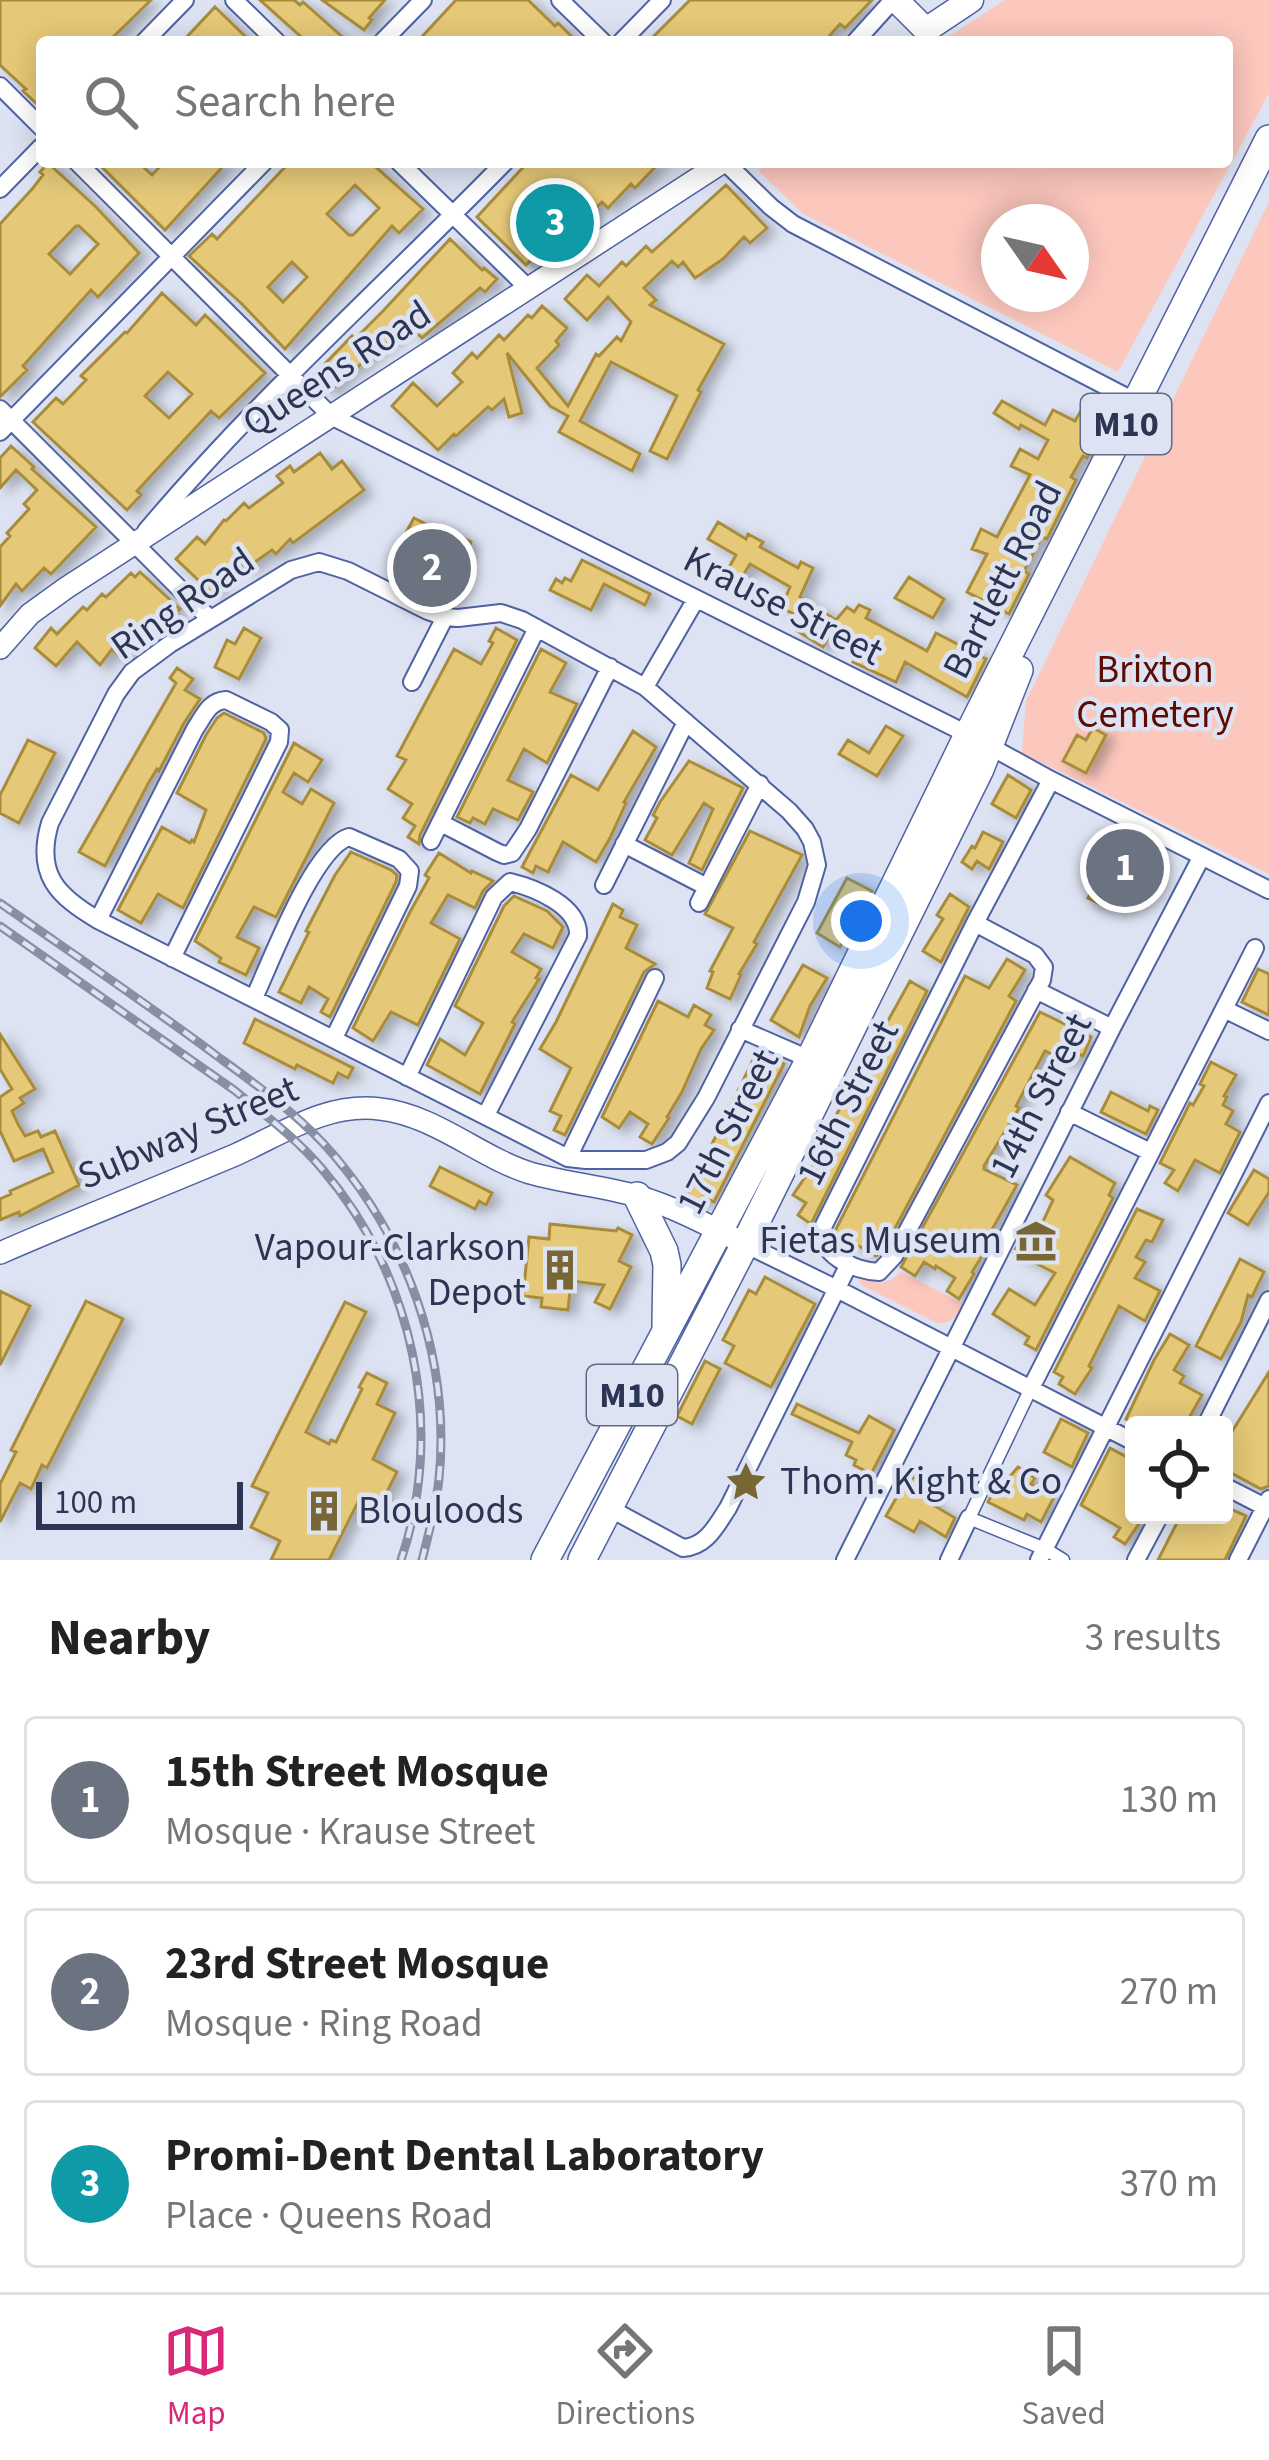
<!DOCTYPE html>
<meta charset="utf-8">
<style>
body{margin:0;font-family:"Source Sans 3",sans-serif;background:#f6f6f6;color:#222}
.controls{position:absolute;right:36px;bottom:36px;display:grid;overflow:hidden;border-radius:12px;box-shadow:0 6px 30px #0003}
.controls button{width:108px;height:108px;display:grid;place-items:center;padding:0;border:0;border-bottom:3px solid #e0e0e0;background:#fff;color:#222;font:60px sans-serif}
.compass{position:absolute;left:981px;top:204px;width:108px;height:108px;border-radius:50%;background:#fff;box-shadow:0 6px 30px #0003;rotate:124deg}
.scale{position:absolute;left:36px;bottom:30px;width:207px;box-sizing:border-box;padding-left:12px;border:6px solid #2c3553;border-top:0;font-size:33px;line-height:42px;white-space:nowrap;color:#2c3553;-webkit-text-stroke:9px #dde3f2;paint-order:stroke}
.you{position:absolute;left:861px;top:921px;width:42px;height:42px;margin:-30px;border:9px solid #fff;border-radius:50%;background:#1a73e8;box-shadow:0 0 0 18px #1a73e833}
.badge{display:grid;place-items:center;width:78px;height:78px;border-radius:50%;background:#db2777;color:#fff;font-size:39px;font-weight:700}
.pin{position:absolute;translate:-50% -50%;border:6px solid #fff;box-shadow:0 3px 12px #0006}
.list{margin:0;padding:0;list-style:none}
h2{display:flex;justify-content:space-between;align-items:center;height:156px;margin:0;padding:0 48px;font-size:51px}
h2 small{font-size:39px;font-weight:400;color:#767676}
.list li{display:grid;grid-template-columns:78px 1fr auto;gap:36px;align-items:center;box-sizing:border-box;height:168px;margin:0 24px 24px;padding:0 24px;border:3px solid #e0e0e0;border-radius:12px}
.list b{display:block;font-size:45px;white-space:nowrap}
.list p{margin:0;font-size:39px;white-space:nowrap;color:#767676}
.list em{font-size:39px;font-style:normal;color:#767676}
.icon{flex:none;width:66px;height:66px;fill:none;stroke:currentColor;stroke-width:2;stroke-linecap:round;stroke-linejoin:round}
.map{position:relative;flex:none;width:1269px;height:1560px;overflow:hidden}
.search{position:absolute;background:#fff;box-shadow:0 6px 30px #0003;left:36px;right:36px;top:36px;height:132px;display:flex;align-items:center;gap:30px;box-sizing:border-box;padding:0 42px;border-radius:12px;color:#767676;font-size:45px}
.sheet{height:732px;background:#fff}
nav{display:flex;justify-content:space-around;align-items:center;box-sizing:border-box;height:168px;border-top:3px solid #e0e0e0;background:#fff;font-size:33px;color:#767676}
nav a{display:grid;justify-items:center;gap:6px}
nav .on{color:#db2777}
.map>svg:first-child{display:block}
</style>
<div class="map">
<svg width="1269" height="1560" viewBox="0 0 1269 1560">
<defs>
<filter id="shadow"><feDropShadow dx="8" dy="4.5" stdDeviation="6" flood-color="#0004"/></filter>
</defs>
<rect width="100%" height="100%" fill="#dde3f2"/>
<path fill="#fcc7bd" fill-rule="evenodd" d="M1005,0h264v93l-151,279 -315,-158 -44,-43 2,-9h466v-120h-287zM1071,222v72h-72v-72z
M1269,202v672l-247,-121 4,-52z
M901,1272l63,32c-6,12 -13,20 -27,19l-74,-37 -4,-5 2,-4c17,8 26,8 40,-5z"/>
<path fill="#e6c978" stroke="#a88c3a" stroke-width="3" fill-rule="evenodd" filter="url(#shadow)" d="M0,0h151l-43,42h-66v55l-6,6 -13,-12 3,-2 -26,-24z
M260,0h34l6,5 3,-3 45,40h-41z
M322,0h63l-16,18 3,2 -8,10z
M456,0h72l27,26 3,-3 19,19h-160z
M690,0h182l-27,28 -5,-4 -16,18h-176z
M215,7l36,35h-69z
M97,162h41l14,13 12,-13h63l-62,68z
M277,162h93l53,47 -24,24 -7,-7 -107,123 -44,-46 -52,-47 23,-22 5,5 67,-71zM355,185l24,23 -26,27h-4l-22,-21zM292,262l15,15 -24,25 -15,-15z
M528,162h132l-25,26 -4,-4 -23,24 -6,-6 -22,21 -3,-3 -22,23 -4,-4 -25,26 -49,-48z
M48,163l48,44 43,46 -41,44 -7,-7 -68,76 4,4 -27,27v-173l33,-36 10,-13 -3,-3zM76,226h3l19,18 -28,30 -21,-20z
M726,185l41,43 -17,15 -6,-6 -21,22 -28,19 -12,-16 -5,5 -6,-6 -28,27 12,12 -6,5 74,39 -26,46 3,2 -34,67 -17,-8 27,-55 -66,-34 -31,59 60,33 -8,17 -73,-39 9,-16 -18,-10 -43,-53 15,60 -13,4 -5,-18 -12,11 -4,-3 -32,29 -2,-2 -16,16 -46,-44 21,-23 24,23 25,-24 -9,-9 19,-20 5,5 22,-23 5,5 24,-25 4,3 10,-12 25,22 -11,13 3,4 -22,23 31,38 28,-52 3,2 18,-19 4,4 10,-19 -23,-25 -21,23 -22,-21 22,-24 12,11 23,-24 4,4 20,-20 6,6z
M450,239l32,31 2,-2 13,11 -12,13 -5,-4 -58,50 -15,-15 -26,26 -3,-3 -20,21 -3,-2 -24,26 -17,-16 38,-39 3,3 28,-28z
M162,293l34,32 9,-10 60,58 -46,45 -8,-7 -74,80 4,4 -14,15 -94,-88 23,-24 7,6 23,-24 -5,-4 44,-44 2,1zM168,372l24,22 -23,24 -24,-22z
M1002,401l43,24 8,-15 22,11 7,-12 10,6 -9,26 10,6 -6,11 -4,-2 -12,21 5,3 -29,59 -5,-2 -18,34 5,3 -20,40 -42,-22 20,-38 -15,-5 9,-20 16,8 33,-62 -19,-9 9,-17 18,10 10,-19 -27,-15 -2,4 -25,-16z
M11,446l23,21 -2,2 64,58 -45,47 -7,-6 -22,23 -6,-7 -16,22v-59l10,-11 -3,-3 22,-24 -5,-5 13,-14 -21,-20 -16,18v-30z
M320,453l12,16 10,-8 22,29 -71,53 -3,-4 -14,15 -4,-4 -27,19 -7,-11 -20,21 4,4 -10,10 -36,-34 21,-22 8,7 19,-24 2,1 18,-18 5,5 34,-25 -6,-7 13,-10 4,6z
M414,518l22,11 2,-4 33,17 -9,19 -4,-5 -18,19 9,10 -8,17 -33,-18 11,-21 -23,-12z
M718,522l28,17 2,-5 15,8 -3,5 38,21 3,-6 12,6 -13,29 36,23 11,-13 7,5 5,-7 11,5 -4,8 61,33 9,-18 50,26 -19,38 -62,-35 -9,20 -43,-20 8,-18 -21,-11 -3,5 -6,-4 -8,13 -27,-17 7,-12 -22,-10 9,-21 -40,-23 -11,18 -14,-8 11,-19 -28,-16z
M582,560l68,34 -5,11 -41,-21 -13,26 -41,-20 6,-11 6,4 3,-5 6,3z
M140,572l40,37 -23,21 -4,-4 -14,15 -21,14 -6,-6 -12,16 -23,-23 -21,24 -21,-18 16,-20 6,6 26,-27 4,3 15,-16 4,3 25,-24 4,4z
M909,577l35,22 -11,19 -38,-20z
M244,628l17,10 -22,41 -24,-12 12,-27 8,4z
M496,628l21,12 -97,195 -1,9 -11,-7 7,-11 -12,-8 9,-14 -24,-15 18,-29 -9,-4 57,-107 27,15 12,-21 -4,-2z
M541,649l25,14 -16,29 27,12 -30,59 -23,-14 -16,31 25,12 -15,28 -25,-11 -8,15 -12,-6 -3,5 -13,-6z
M177,668l16,11 -8,11 15,9 -16,24 -25,48 -2,-2 -8,13 -44,84 -26,-14 97,-169 -6,-5z
M224,713l40,20 2,6 -83,169 -25,-14 -17,29 -23,-13 44,-83 28,16 2,-3 2,2 12,-32 -29,-17 29,-58 11,-17z
M886,726l17,10 -26,40 -38,-22 9,-14 21,13z
M1093,728l13,7 -20,38 -23,-12 14,-26 9,5z
M633,731l23,16 -32,55 2,1 -16,35 -14,24 -33,-20 -15,30 -12,-6 -3,7 -11,-6 49,-92 27,15z
M28,740l27,13 -36,70 -19,-10v-18z
M294,743l28,17 -14,22 -14,-9 -11,19 19,12 9,-15 23,14 -58,114 -22,-10 -17,30 22,11 -13,27 -27,-13 2,-4 -26,-17z
M689,761l54,27 -41,82 -13,-7 24,-54 -9,-6 -32,52 -27,-15 12,-22 -4,-3 7,-13z
M1008,775l23,15 -15,28 -24,-14z
M750,831l52,24 -48,87 3,2 -18,30 2,1 -11,24 -23,-11 6,-16 -3,-1 23,-43 -28,-14z
M983,832l20,10 -14,27 -12,-8 -5,8 -10,-7 10,-16 3,2z
M1122,833l31,13 -2,3 4,2 -12,23 -6,-3 -18,34 -17,-9 -4,7 -10,-5z
M351,852l40,18 6,5 -1,7 -66,135 -9,-5 7,-13 -19,-12 -8,16 -22,-11 30,-60 -3,-1 29,-56z
M439,853l32,20 1,-2 21,10 -10,10 -8,17 -27,-13 -17,28 29,16 -42,86 -27,-13 -18,29 -20,-13 57,-116 19,-34 -4,-3z
M847,878l25,13 -32,56 -23,-14z
M950,894l19,13 -28,55 -18,-11 20,-32 -6,-4z
M514,896l33,15 16,16 -10,21 -29,-14 -12,18 29,17 -5,9 3,1 -27,43 3,2 -35,70 -53,-29 13,-26 25,16 18,-32 -28,-17 49,-100z
M613,904l10,6 -3,7 17,8 -11,23 29,16 -11,8 -79,163 -11,-5 7,-14 -11,-5 21,-43 -31,-19 16,-27z
M1007,959l18,11 -16,26 7,5 -132,248 -8,7 -40,-23v-4l129,-253 24,12z
M803,965l24,13 -17,28 -11,31 -28,-17z
M1258,969l11,5v41l-27,-13z
M910,981l17,10 -116,233 -13,-9 8,-12 -13,-8 27,-40 16,-31 -4,-2 37,-62 2,1 10,-23 -2,-1z
M658,1001l30,16 6,-12 17,10 -6,10 9,5 -13,19 -19,43 -15,25 2,1 -17,26 -12,-7 8,-13 -18,-12 -11,16 -17,-11z
M1040,1012l51,25 -8,19 -7,-3 -5,10 -26,-12 -29,55 3,2 -35,58v3l33,16 -32,57 4,3 -17,27 2,2 -15,25 -12,-8 8,-13 -19,-12 -1,3 -11,-7 -9,14 -14,-9z
M255,1019l98,49 -5,10 -10,-5 -5,10 -36,-18 -2,4 -51,-26z
M0,1034l35,55 -15,9 4,5 -12,8 6,13 7,12 13,-5 3,6 14,-6 24,54 -59,31 -1,-4 -19,8v-21l11,-5 -1,-3 43,-19 -10,-23 -29,12 -14,-30v-34l12,-8 -12,-20z
M757,1052l27,12 -70,138 -11,-5 -3,7 -14,-7z
M1211,1062l25,13 -12,21 3,1 -4,8 10,6 -7,13 14,8 -20,41 -25,-13 -17,31 -13,-8 9,-13 -14,-7 30,-60 3,2 11,-19 -4,-2z
M1111,1092l37,19 2,-5 8,4 -12,24 -45,-22z
M1070,1157l45,26 -6,12 4,3 -77,152 -11,-6 4,-7 -36,-23 16,-25 26,16 20,-32 -41,-21 15,-29 11,5 13,-28 -7,-5z
M440,1167l52,26 -6,12 -7,-4 -4,8 -45,-23z
M1254,1170l15,9v13l-21,33 -20,-12z
M1137,1209l26,11 -11,22 -6,-2 -10,17 9,5 -10,16 25,13 -15,30 -26,-15 -30,60 3,2 -17,26 -16,-10 4,-7 -9,-5z
M550,1224l66,7 2,-3 14,7 -13,26 12,6 -21,42 -15,-7 9,-17 -33,-4 -3,29 -27,-3 1,-9 -19,-2 6,-59 20,2z
M1240,1259l24,13 -12,25 -4,-2 -7,27 -20,37 -25,-13z
M765,1277l50,27 -44,83 -46,-24 9,-17 -11,-6 26,-50 7,4z
M0,1291l30,15 -30,59z
M86,1301l37,18 -76,149 -5,-3 -11,24 -11,-6 -20,39v-38l16,-32 -5,-2z
M345,1302l21,10 -60,120 23,12 2,-4 5,2 26,-53 -3,-2 8,-14 20,10 -10,21 18,9 -22,46 24,13 -17,34 -19,-10 -32,64h-58l9,-19 -29,-14 17,-34 -16,-7z
M1170,1334l19,11 -15,25 10,6 -4,7 22,12 -17,30h-46l-13,-6 28,-59z
M705,1361l15,8 -28,55 -15,-8z
M1269,1372v114l-8,3 -37,-20v-33l4,2z
M797,1404l62,29 10,-17 25,14 -23,44 -17,-9 2,-5 -10,-5 6,-13 -60,-28z
M1061,1419l27,14 -16,34 -28,-15z
M1110,1448l24,13v54h11l-20,29 -11,-7 6,-9 -39,-23z
M1018,1467l17,11 -4,6 23,13 -13,25 -14,-8 -3,6 -36,-18 5,-10 3,1z
M916,1473l15,8 -7,11 9,5 -3,6 25,15 -9,19 -26,-16 -6,11 -28,-16 17,-30 4,3z
M1224,1506l22,10 -21,44h-67l23,-45h43z"/>
<g fill="none" stroke-linecap="round" stroke-linejoin="round">
<g stroke="#4f62a3" stroke-width="15">
<path id="pedestrian" d="M1031,1388l-62,130 76,31 18,11"/>
</g>
<g stroke="#4f62a3" stroke-width="20">
<path id="minor" d="M234,0l43,42
M560,0l43,42
M144,42l41,-42
M382,42l41,-42
M621,42l41,-42
M855,42l38,-42
M0,86l42,42
M77,162l254,254 642,321 78,43 218,110
M399,162l129,126
M725,162l46,45 22,17 349,181
M0,189l42,-43
M0,409l209,209
M0,432l264,-270
M146,531c110,-131 239,-246 359,-369
M319,562l29,9 80,40 17,6 13,1 43,-5 21,7 123,67 144,124 16,18 7,13 5,23 -11,37 -100,196 -28,45 -11,9 -21,8h-60l-18,-2 -470,-238c-41,-24 -63,-46 -48,-97l66,-129 16,-22 38,-28 121,-74z
M412,682l33,-65
M645,687l51,-88
M441,823l56,29 7,3 8,-2 16,-24 82,-162
M431,841l106,-213
M624,844l83,43
M604,885l82,-163
M699,903l61,-119
M98,920l97,-191c9,-13 14,-28 31,-29l45,22 9,8 -1,12 -107,216
M975,923l60,32 9,12 -2,13 -148,276 -15,16c-25,-1 -64,-18 -55,-47l151,-302 76,-143
M1036,990l76,38
M254,998c17,-36 59,-150 95,-161l50,22 11,12 -2,15 -74,152
M1224,1009l45,22
M740,1029l76,33
M407,1077l87,-180 16,-15c25,6 70,24 68,54l-92,179
M1069,1112l81,40
M568,1158l87,-180
M745,1244l92,45 297,153
M1031,1388l224,-440
M1206,1425l63,-125
M1224,1486l45,23
M609,1508l74,40c24,-2 33,-22 45,-40l121,-244
M845,1560l267,-532 90,-172
M949,1560l20,-42
M1039,1560l230,-457
M1136,1560l24,-45
M1238,1560l31,-61"/>
</g>
<g stroke="#4f62a3" stroke-width="24">
<path id="tertiary" d="M0,648l30,-34 36,-26 657,-426
M0,1253c78,-34 157,-65 235,-98 47,-21 92,-53 145,-46 55,6 99,48 150,64 35,10 72,13 107,23 38,11 73,30 108,48"/>
</g>
<g stroke="#4f62a3" stroke-width="27">
<path id="secondary" d="M896,0l30,30 45,-30"/>
</g>
<g stroke="#4f62a3" stroke-width="30">
<path id="primary" d="M637,1196l27,55 3,14 -1,60
M545,1560l265,-501 158,-324 301,-596
M582,1560l163,-316 235,-475 39,-99"/>
</g>
<use href="#pedestrian" stroke="#fff" stroke-width="12"/>
<use href="#minor" stroke="#fff" stroke-width="16"/>
<use href="#tertiary" stroke="#fff" stroke-width="21"/>
<use href="#secondary" stroke="#fff" stroke-width="24"/>
<use href="#primary" stroke="#fff" stroke-width="27"/>
<g stroke="#878fa5" stroke-width="9">
<path id="rail" d="M0,903c73,51 146,100 217,153 37,27 75,54 106,87 83,90 128,214 116,336 -3,28 -10,54 -17,81
M0,926l234,164c31,25 63,49 89,80 90,105 123,258 78,390"/>
</g>
<use href="#rail" stroke="#dde3f2" stroke-width="4.5" stroke-dasharray="14" stroke-linecap="butt"/>
</g>
<defs>
<g id="museum-bare" transform="scale(3.24)"><path d="M0-6L6-3V-2H-6V-3ZM-5-1h2V3h-2ZM-1-1h2V3h-2ZM3-1h2V3H3ZM-6 4H6V6H-6Z" fill="#786634" stroke="#dde3f2" stroke-width="2.5" paint-order="stroke"/></g>
<g id="building-bare" transform="scale(3.24)"><path d="M-4-6H4V6H1V3H-1V6H-4ZM-2.5-4.3h1.7v1.8h-1.7ZM.8-4.3h1.7v1.8H.8ZM-2.5-1h1.7V.8h-1.7ZM.8-1h1.7V.8H.8Z" fill="#786634" stroke="#dde3f2" stroke-width="2.5" paint-order="stroke"/></g>
<g id="sight-bare" transform="scale(3.24)"><path d="M0-6L1.8-2.2L6-1.7L2.9 1.2L3.7 5.4L0 3.3L-3.7 5.4L-2.9 1.2L-6-1.7L-1.8-2.2Z" fill="#786634" stroke="#dde3f2" stroke-width="2.5" paint-order="stroke"/></g>
</defs>
<g fill-rule="evenodd">
<use href="#museum-bare" x="1036" y="1241"/>
<use href="#building-bare" x="560" y="1270"/>
<use href="#sight-bare" x="746" y="1482"/>
<use href="#building-bare" x="324" y="1511"/>
</g>
<g text-anchor="middle" dominant-baseline="central" stroke-width="9" stroke-linejoin="round" paint-order="stroke">
<g fill="#dde3f2" stroke="#616983" stroke-width="3">
<rect x="1081" y="394" width="90" height="60" rx="9"/>
<rect x="587" y="1365" width="90" height="60" rx="9"/>
</g>
<g font-size="36" font-weight="bold" fill="#2c3553">
<text x="1126" y="424">M10</text>
<text x="632" y="1395">M10</text>
</g>
<g font-size="39" fill="#2c3553" stroke="#dde3f2">
<text transform="translate(337 369) rotate(-33)">Queens Road</text>
<text transform="translate(1003 580) rotate(-63)">Bartlett Road</text>
<text transform="translate(183 604) rotate(-35)">Ring Road</text>
<text transform="translate(783 606) rotate(27)">Krause Street</text>
<text transform="translate(1041 1096) rotate(-63)">14th Street</text>
<text transform="translate(848 1103) rotate(-63)">16th Street</text>
<text transform="translate(728 1132) rotate(-63)">17th Street</text>
<text transform="translate(188 1133) rotate(-23)">Subway Street</text>
</g>
<g font-size="39" fill="#5e0b04" stroke="#dde3f2">
<text x="1155" y="670">Brixton<tspan x="1155" dy="45">Cemetery</tspan></text>
</g>
<g font-size="39" fill="#2c3553" stroke="#dde3f2" text-anchor="end">
<text x="1002" y="1241">Fietas Museum</text>
<text x="526" y="1248">Vapour-Clarkson<tspan x="526" dy="45">Depot</tspan></text>
<text x="780" y="1482" text-anchor="start">Thom. Kight &amp; Co</text>
<text x="358" y="1511" text-anchor="start">Blouloods</text>
</g>
</g>
</svg>
<div class="controls">
<button><svg class="icon" aria-label="locate" viewBox="0 0 24 24"><circle cx="12" cy="12" r="6"/><path d="M12 2v4M12 18v4M2 12h4M18 12h4"/></svg></button>
</div>
<svg class="compass" viewBox="-18 -18 36 36"><path d="M0-13l5 13h-10z" fill="#e53935"/><path d="M0 13l5-13h-10z" fill="#767676"/></svg>
<div class="scale">100 m</div>
<div class="you"></div>
<div class="pin badge" style="left:1125px;top:868px;background:#6b7280">1</div>
<div class="pin badge" style="left:432px;top:568px;background:#6b7280">2</div>
<div class="pin badge" style="left:555px;top:223px;background:#0f9aa8">3</div>
<div class="search"><svg class="icon" aria-label="search" viewBox="0 0 24 24"><circle cx="10" cy="10" r="6"/><path d="M15 15l6 6"/></svg>Search here</div>
</div>
<section class="sheet">
<h2>Nearby<small>3 results</small></h2>
<ul class="list">
<li><span class="badge" style="background:#6b7280">1</span><div><b>15th Street Mosque</b><p>Mosque · Krause Street</p></div><em>130 m</em></li>
<li><span class="badge" style="background:#6b7280">2</span><div><b>23rd Street Mosque</b><p>Mosque · Ring Road</p></div><em>270 m</em></li>
<li><span class="badge" style="background:#0f9aa8">3</span><div><b>Promi-Dent Dental Laboratory</b><p>Place · Queens Road</p></div><em>370 m</em></li>
</ul>
</section>
<nav>
<a class="on"><svg class="icon" aria-label="map" viewBox="0 0 24 24"><path d="M3 6l6-2 6 2 6-2v14l-6 2-6-2-6 2zM9 4v14M15 6v14"/></svg>Map</a>
<a><svg class="icon" aria-label="directions" viewBox="0 0 24 24"><path d="M12 3l9 9-9 9-9-9zM9 14v-3h6M13 9l2 2-2 2"/></svg>Directions</a>
<a><svg class="icon" aria-label="saved" viewBox="0 0 24 24"><path d="M7 4h10v16l-5-4-5 4z"/></svg>Saved</a>
</nav>
